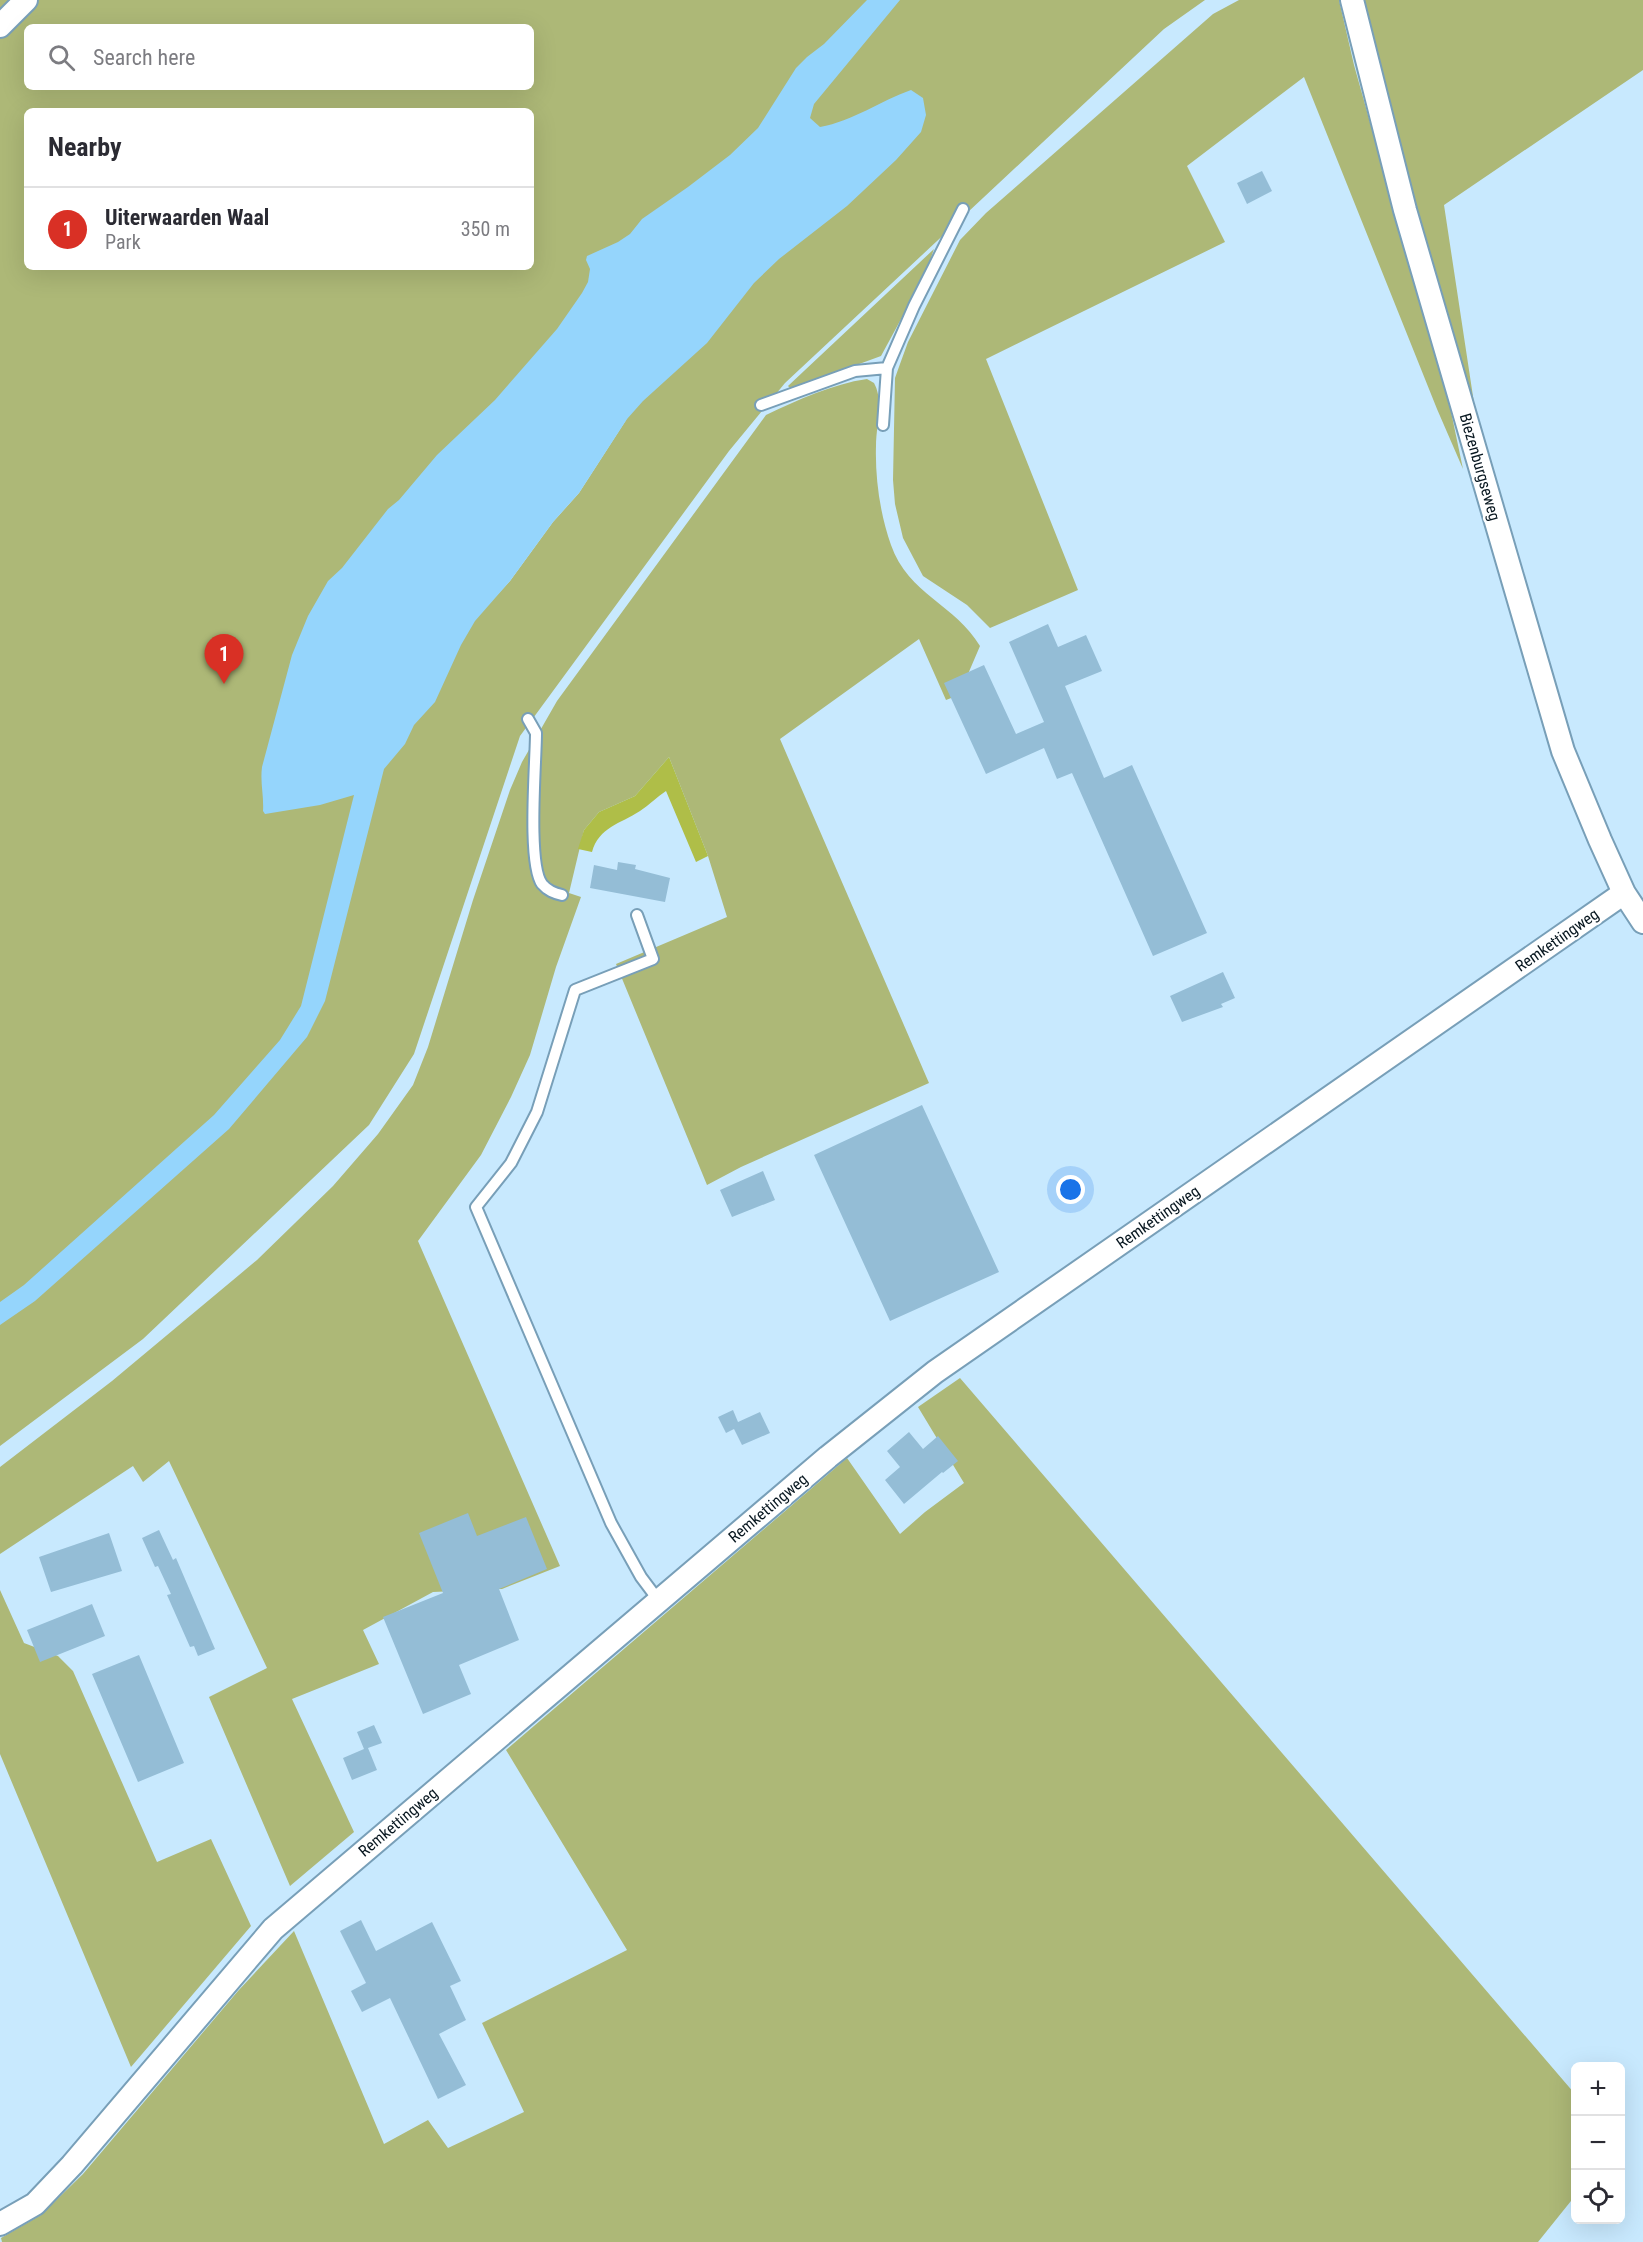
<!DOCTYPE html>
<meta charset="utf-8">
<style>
body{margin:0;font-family:"Roboto Condensed",sans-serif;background:#f7f7f7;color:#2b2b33}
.controls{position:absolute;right:18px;bottom:18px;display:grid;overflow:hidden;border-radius:9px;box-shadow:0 6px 24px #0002}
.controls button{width:54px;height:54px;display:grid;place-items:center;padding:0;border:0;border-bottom:2px solid #e1e1e2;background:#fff;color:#2b2b33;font:30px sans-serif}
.you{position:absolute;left:1071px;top:1190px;width:21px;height:21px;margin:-15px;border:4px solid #fff;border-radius:50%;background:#1a73e8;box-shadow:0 0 0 9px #1a73e833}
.badge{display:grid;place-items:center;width:39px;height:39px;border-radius:50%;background:#d93025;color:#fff;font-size:20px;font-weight:700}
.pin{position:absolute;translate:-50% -50px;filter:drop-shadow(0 2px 3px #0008)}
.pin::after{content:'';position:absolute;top:32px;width:21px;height:18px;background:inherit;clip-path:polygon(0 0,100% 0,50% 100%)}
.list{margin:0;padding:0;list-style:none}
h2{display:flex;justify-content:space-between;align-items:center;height:78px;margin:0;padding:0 24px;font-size:26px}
h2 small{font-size:20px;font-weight:400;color:#7c7c81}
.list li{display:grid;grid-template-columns:39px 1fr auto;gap:18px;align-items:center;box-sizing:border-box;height:84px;padding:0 24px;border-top:2px solid #e1e1e2}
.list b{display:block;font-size:22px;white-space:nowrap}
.list p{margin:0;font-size:20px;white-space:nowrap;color:#7c7c81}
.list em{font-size:20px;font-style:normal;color:#7c7c81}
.icon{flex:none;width:33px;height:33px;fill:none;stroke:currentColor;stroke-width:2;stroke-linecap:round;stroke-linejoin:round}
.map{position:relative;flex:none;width:1643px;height:2242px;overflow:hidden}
.search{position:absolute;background:#fff;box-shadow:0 6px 24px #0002;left:24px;top:24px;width:510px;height:66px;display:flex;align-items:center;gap:15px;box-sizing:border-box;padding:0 21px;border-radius:9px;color:#7c7c81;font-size:22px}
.panel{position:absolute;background:#fff;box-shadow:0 6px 24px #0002;left:24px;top:108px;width:510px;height:162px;border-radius:9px}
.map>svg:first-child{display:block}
</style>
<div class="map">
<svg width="1643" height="2242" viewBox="0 0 1643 2242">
<rect width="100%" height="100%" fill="#c8e9fe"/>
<path fill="#adb877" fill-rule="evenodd" d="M0,0h1205l-41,29 -379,354 -56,68 -209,285 -106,318 -45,71 -226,214 -143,107zM27,27h504v60h-504zM27,111h504v156h-504zM628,417l-49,76 -26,29 -43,59 -24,26z
M1239,0h100l15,65 38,136 48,158 23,110 -26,-60 -133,-332 -117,89 38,76 -239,117 92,231 -88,38 -23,-23 -44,-29 -20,-38 -8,-34 -2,-24 2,-102 5,-14 8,-22 52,-102 26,-27 227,-199z
M1357,0h286v70l-199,135 30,198 -30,-84z
M934,249l-9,26 -44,81 -90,33 -3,-3z
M867,379l7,4c10,18 2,42 2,63 -1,32 4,68 15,99 17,49 65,60 89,101l-21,49 -13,5 -27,-61 -139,100 149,344 -188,84 -34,18 -91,-221 111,-47 -19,-61 -39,-99 -34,39 -36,16 -15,18 -15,63 12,4 -25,70 -26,88 -19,42 -30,58 -63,86 142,325 -58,23 -69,3 -70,38 16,34 -87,35 62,133 -64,54 -81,-189 58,-29 -98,-207 -26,21 -10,-16 -133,88v-87l112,-86 145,-121 76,-74 45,-52 35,-49 15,-38 45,-147 37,-110 12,-28 35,-61 209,-286c32,-15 66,-31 101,-36z
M960,1378l615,716v102l-37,46h-1536l-1,-4 40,-23 42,-41 155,-183 56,-60 90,213 44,-24 20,28 76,-36 -42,-89 145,-73 -121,-200 341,-292 53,76 25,-22 39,-29 -46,-76z
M0,1590l24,53 34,13 15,15 84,191 54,-23 40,87 -120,141 -131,-313z"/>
<path fill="#afbe48" d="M669,757l39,99 -12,6 -30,-71c-9,6 -17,14 -26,20 -20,13 -41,16 -48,41l-14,-3 6,-19 15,-18 36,-16z"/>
<path fill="#95d5fc" d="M867,0h33l-86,104 -4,14 10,9c33,-6 60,-26 91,-37l12,8 3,17 -5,17 -25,28 -49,46 -68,53 -25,24 -47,60 -64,58 -16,18 -48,74 -26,29 -43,59 -35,40 -14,24 -26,57 -21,23 -9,19 -21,25 -59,232 -18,36 -78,92 -194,172 -35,24v-23l24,-17 190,-170 66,-75 21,-34 53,-211 -34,10 -55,9 -2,-3c1,-15 -3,-28 -1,-44l30,-112 16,-39 20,-35 14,-13 46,-59 11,-9 38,-45 58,-55 62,-71 25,-36 6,-11 2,-13 -4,-9 1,-4 31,-14 12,-8 12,-15 46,-32 42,-32 28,-27 38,-60 11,-11 17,-13z"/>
<path fill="#94bdd6" d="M1262,171l10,20 -25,13 -10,-21z
M1048,624l10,23 28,-12 16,36 -37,15 39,92 28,-13 75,168 -54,23 -81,-183 -15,6 -13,-31 -58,26 -42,-91 40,-18 32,69 28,-12 -35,-80z
M618,862l18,3 -1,4 35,9 -5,24 -75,-14 4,-23 23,5z
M1223,972l12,26 -14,6 2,3 -41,15 -12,-26z
M922,1105l77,167 -109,49 -76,-166z
M763,1171l12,29 -43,17 -12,-27z
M733,1410l5,12 22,-10 10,21 -28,12 -8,-16 -8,4 -8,-16z
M909,1432l14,17 15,-13 20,25 -15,12 -1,-1 -38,32 -19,-24 15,-13 -13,-16z
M468,1513l9,23 49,-19 21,52 -48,20 20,51 -60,25 12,29 -48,20 -40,-97 60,-24 -24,-60z
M159,1530l14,30 3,-2 39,91 -17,7 -4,-10 -4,1 -23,-52 4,-1 -13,-28 -3,1 -13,-29z
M109,1533l13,38 -71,21 -12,-35z
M92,1604l13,32 -65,26 -13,-32z
M139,1655l45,108 -46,19 -46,-108z
M374,1725l8,18 -14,5 9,22 -25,10 -9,-22 21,-9 -7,-17z
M361,1920l15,31 56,-29 29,59 -11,5 16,34 -27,14 27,51 -28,14 -48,-101 -28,14 -11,-21 15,-8 -26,-52z"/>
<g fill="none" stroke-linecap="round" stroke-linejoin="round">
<g stroke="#789fb8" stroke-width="14">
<path id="service" d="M761,405l94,-34 32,-3
M883,425l4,-57 27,-62 49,-97
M528,719l8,14c0,29 -9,130 6,151 6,7 12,9 20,11
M637,915l16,44 -78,31 -38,122 -26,51 -35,44 135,316 30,54 18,24"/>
</g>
<g stroke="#789fb8" stroke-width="26">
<path id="minor" d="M1352,0l53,210 158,541 37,89 24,53 19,29
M0,26l26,-26
M0,2224l35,-20 37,-39 201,-236 555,-472 107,-85 689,-479"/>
</g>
<use href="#service" stroke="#fff" stroke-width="10"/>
<use href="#minor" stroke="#fff" stroke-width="22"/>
</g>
<g text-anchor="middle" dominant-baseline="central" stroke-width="5" stroke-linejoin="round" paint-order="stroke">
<g font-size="16" fill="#07161f" stroke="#fff">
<text transform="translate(1480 467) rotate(74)">Biezenburgseweg</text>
<text transform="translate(1557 940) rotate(-35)">Remkettingweg</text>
<text transform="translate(1158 1217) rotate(-35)">Remkettingweg</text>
<text transform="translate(768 1508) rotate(-40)">Remkettingweg</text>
<text transform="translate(398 1822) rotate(-40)">Remkettingweg</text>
</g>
</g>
</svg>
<div class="controls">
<button>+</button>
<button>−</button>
<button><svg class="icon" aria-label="locate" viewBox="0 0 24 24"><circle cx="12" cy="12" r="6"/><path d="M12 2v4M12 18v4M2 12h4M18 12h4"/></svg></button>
</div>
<div class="you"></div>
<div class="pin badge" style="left:224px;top:684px">1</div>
<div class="search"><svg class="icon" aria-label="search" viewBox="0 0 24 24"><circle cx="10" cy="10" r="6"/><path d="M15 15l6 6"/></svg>Search here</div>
<section class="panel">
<h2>Nearby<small></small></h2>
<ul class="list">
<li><span class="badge">1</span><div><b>Uiterwaarden Waal</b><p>Park</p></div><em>350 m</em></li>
</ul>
</section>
</div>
